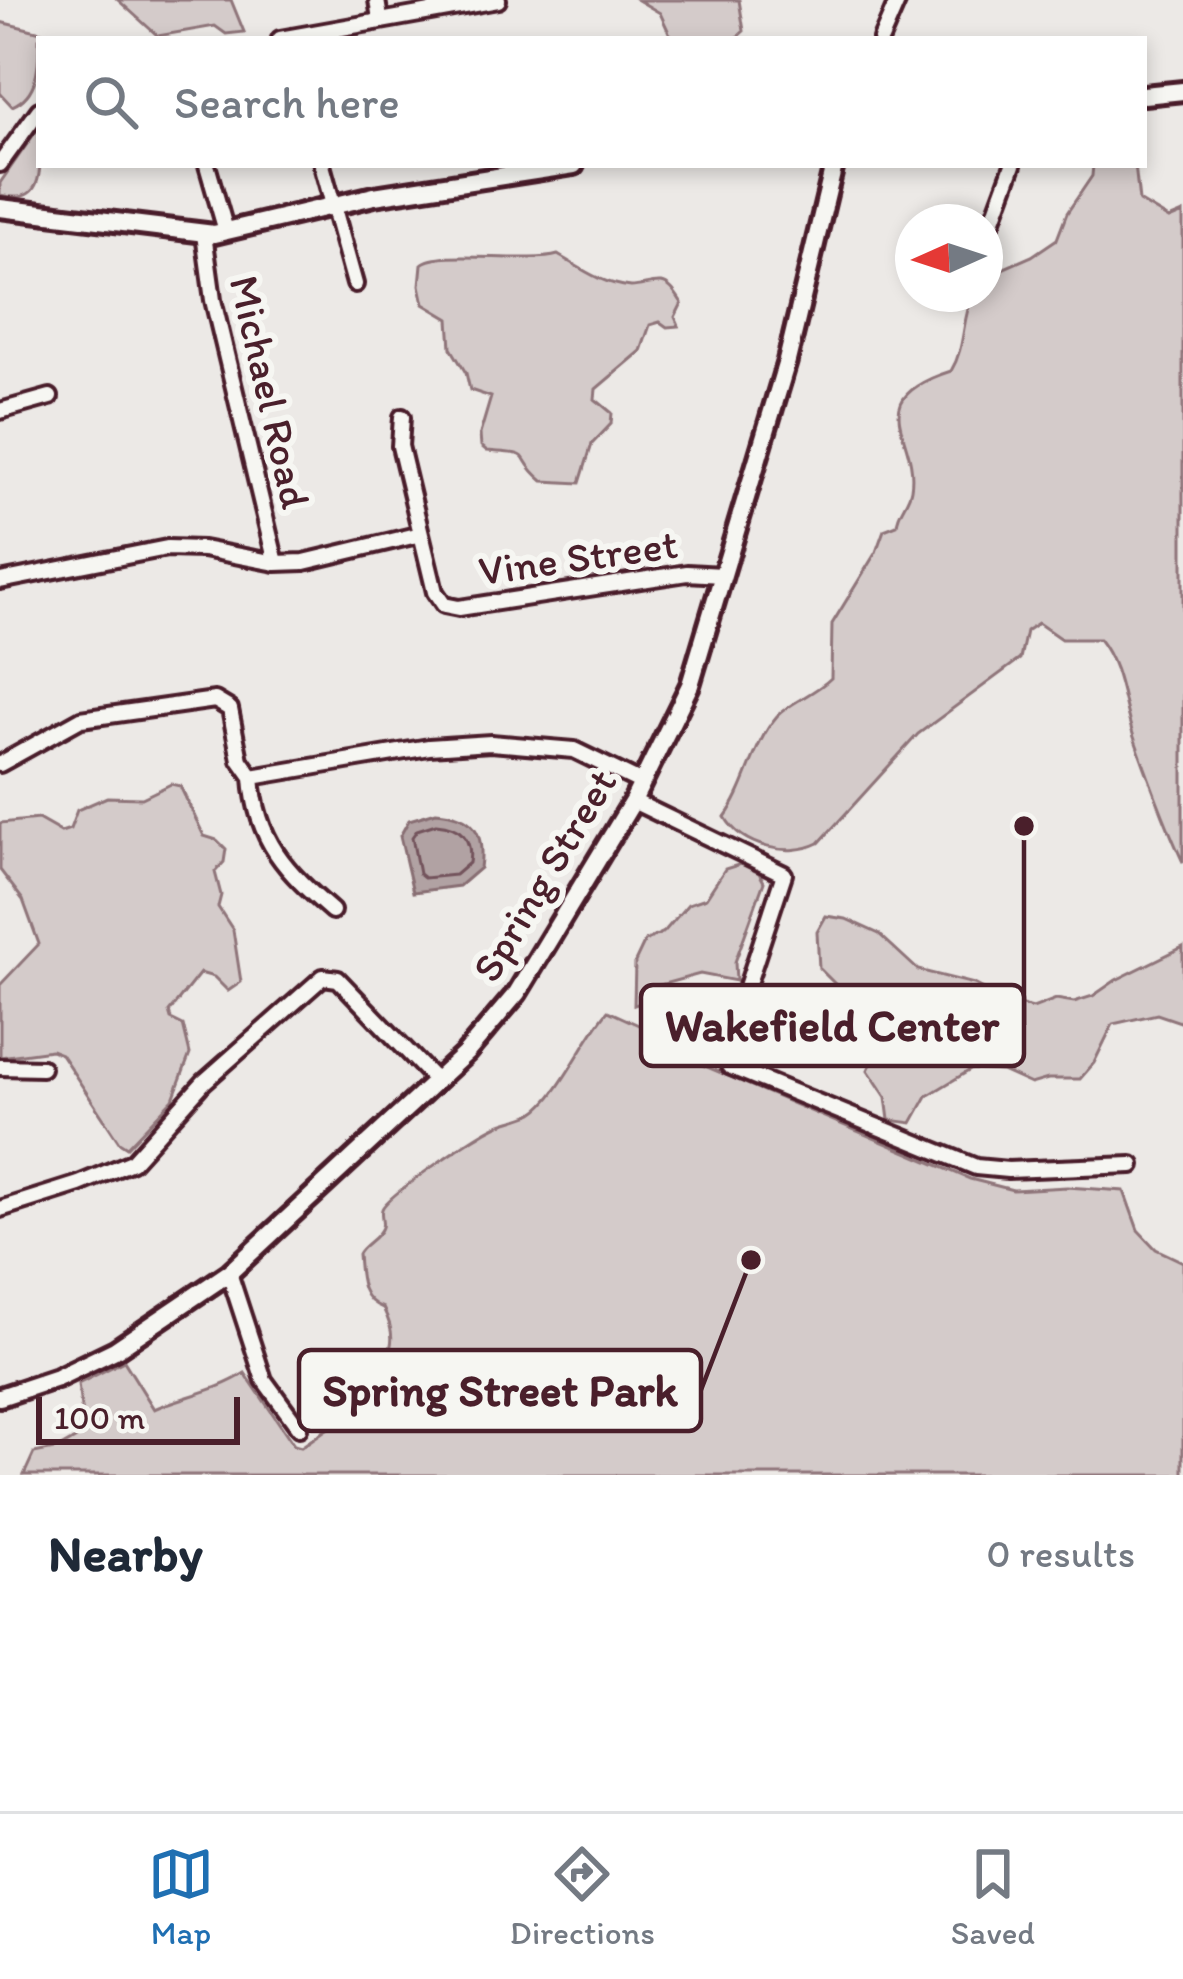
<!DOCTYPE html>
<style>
body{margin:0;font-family:Itim,sans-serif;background:#f2f2f3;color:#1f2937}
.compass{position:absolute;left:895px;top:204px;width:108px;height:108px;border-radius:50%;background:#fff;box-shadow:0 6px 18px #0003;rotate:267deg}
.scale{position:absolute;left:36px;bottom:30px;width:204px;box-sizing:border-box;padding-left:12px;border:6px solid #4a1f2b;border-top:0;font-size:33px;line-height:42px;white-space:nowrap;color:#4a1f2b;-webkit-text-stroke:9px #f6f6f2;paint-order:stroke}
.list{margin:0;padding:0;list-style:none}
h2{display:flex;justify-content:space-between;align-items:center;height:156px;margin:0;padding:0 48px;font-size:51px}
h2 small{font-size:39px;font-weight:400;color:#747a83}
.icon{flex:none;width:66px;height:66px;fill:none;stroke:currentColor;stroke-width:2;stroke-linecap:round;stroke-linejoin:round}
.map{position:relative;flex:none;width:1183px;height:1475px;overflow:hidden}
.search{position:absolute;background:#fff;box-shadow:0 6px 18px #0003;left:36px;right:36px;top:36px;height:132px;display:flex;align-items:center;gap:30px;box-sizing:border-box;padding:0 42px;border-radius:0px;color:#747a83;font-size:45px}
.sheet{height:336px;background:#fff}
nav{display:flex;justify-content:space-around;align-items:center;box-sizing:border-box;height:168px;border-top:3px solid #e0e1e3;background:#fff;font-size:33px;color:#747a83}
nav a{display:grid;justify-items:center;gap:6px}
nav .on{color:#1f6fb2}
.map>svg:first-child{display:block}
</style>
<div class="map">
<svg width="1183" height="1475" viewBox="0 0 1183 1475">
<rect width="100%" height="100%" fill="#ece9e6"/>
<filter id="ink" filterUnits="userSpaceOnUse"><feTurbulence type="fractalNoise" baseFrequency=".00833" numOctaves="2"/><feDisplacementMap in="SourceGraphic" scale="24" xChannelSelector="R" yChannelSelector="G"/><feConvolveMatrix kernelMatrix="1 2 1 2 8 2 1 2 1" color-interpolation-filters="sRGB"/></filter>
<g filter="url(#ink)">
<path fill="#d4cbca" stroke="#8f757a" stroke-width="3" d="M118,0h113l13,32 -18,2 -11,-8 -57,10z
M638,0h101l5,31 -9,8h-63l-12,-26z
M0,22l70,17h-31c0,25 0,56 -27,67l-12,-13z
M39,127c0,32 11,81 -39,68v-12z
M1093,165h42l4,36 30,18 14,-6v649c-19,-40 -34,-83 -49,-125 -12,-33 -12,-69 -35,-98h-38l-23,-16 -12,8 -6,28 -102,75 -99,109c-30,15 -77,4 -94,-26 22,-30 27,-72 52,-101 12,-13 39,-23 54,-38l1,-54 44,-72 8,-22 13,-5c1,-15 12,-23 14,-36 9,-54 -53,-88 40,-118 15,-25 10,-49 22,-77h12l1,-18 46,-20 25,-17 10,-26 25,-37z
M558,255c24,14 43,29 73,32 10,0 21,-5 30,-4 10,1 16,13 21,20l-7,14 4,9 -12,1 -7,-5 -10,3 -9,26 -45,38 -1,10 17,14 -1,11 -19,20 -12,39 -37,-2c-33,-28 -2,-26 -56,-30l-6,-5 -1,-12 11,-37 -21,-7 -4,-17 -15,-25 -2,-29 -25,-15 -4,-19 2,-21c16,-15 105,0 136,-9z
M171,784l9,2 24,50 13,4 9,9 -2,13 -9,10 6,23 -3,12 15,23 8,52 -13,9 -14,-14 -14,-4 -31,39 2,7 12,6 7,29 -17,45 -46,48 -8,-5 -58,-88 -10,-4 -51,7v-72l39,-41 -16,-44 -23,-30v-47l38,-4 23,13 9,-3 7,-19 30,-13 35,1z
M741,864l18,9 5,9 -29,80 1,19 -36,-7 -44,12 -14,17 -8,2 1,-43 10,-21 19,-9 24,-28 18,-6 19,-29z
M826,916l20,3 33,15 39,36 56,14 33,17 26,7 23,-9 18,3 19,-6 23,-16 67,-33v76l-26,-9 -44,10 -19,39 -14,16h-32l-17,5 -29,-13 -30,-2 -45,27 -15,27 -23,-3 -3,-23 -18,-27 16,-33 -28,-24 -14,-22 -23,-23 -2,-36z
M608,1011l35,16 50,34 277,118 43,11 54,-3 57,4 14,39 18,19 27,13v213h-1159l10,-22 25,-5 21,-12 3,-12 -5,-40 46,-23 30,48c30,-13 64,-18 91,-36l49,72 7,2 82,-57c-5,-36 22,-38 0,-82 -24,-8 -23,-32 -25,-54 5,-10 21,-16 24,-27 2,-5 -2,-12 0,-18 4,-13 100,-78 116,-84 11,-4 25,-7 35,-12 26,-16 53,-78 75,-102z"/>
<path fill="#b1a2a3" stroke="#886e73" stroke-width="3" d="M436,812c38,3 49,20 44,56l-21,18 -46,6 -13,-56 9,-16z"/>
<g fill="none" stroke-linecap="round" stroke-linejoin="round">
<path stroke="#73535b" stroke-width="3" d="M436,824c25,2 37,15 33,39l-14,12 -31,3 -5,-4 -7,-37 5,-7z"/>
<g stroke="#4a1f2b" stroke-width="22">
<path id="minor" d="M377,0l3,19
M280,39l218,-39
M881,39l17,-39
M0,164l39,-54
M207,165l19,66
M322,165l33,119
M204,234l9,66 63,263
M985,241l28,-76
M0,411l50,-14
M402,417l-2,29 35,146 9,13 15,3 228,-35 35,2
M0,581l167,-33 36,1 73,14 28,-1 117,-28
M0,764l81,-45 134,-19 15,9 10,51 12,17 177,-30 62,-4 83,7 68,33
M252,777c4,64 35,95 80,134
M633,801l151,73 -59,179 4,13 247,101 32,3 124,-5
M0,1067l42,1
M0,1209l79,-25 53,-22 72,-80 119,-105 15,2 98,102
M229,1273l35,107 35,48"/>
</g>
<g stroke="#4a1f2b" stroke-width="26">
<path id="tertiary" d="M1144,95l39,-4
M0,208l214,26 160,-38 200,-31
M0,1397l57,-19 58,-28 114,-77 237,-220 51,-60 116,-192 57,-116 97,-324 47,-196"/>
</g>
<use href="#minor" stroke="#f6f6f2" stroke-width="14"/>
<use href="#tertiary" stroke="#f6f6f2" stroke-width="16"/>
</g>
</g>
<g text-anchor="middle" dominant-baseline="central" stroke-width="12" stroke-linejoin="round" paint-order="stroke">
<g font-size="42" fill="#4a1f2b" stroke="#f6f6f2">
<text transform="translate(270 392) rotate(77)">Michael Road</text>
<text transform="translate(578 557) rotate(-8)">Vine Street</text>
<text transform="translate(544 875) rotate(-59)">Spring Street</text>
</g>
</g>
<path fill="none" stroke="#4a1f2b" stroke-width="4.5" d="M1024 826L1024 1025M751 1260L701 1390"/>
<g fill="#4a1f2b" stroke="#f6f6f2" stroke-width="4.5">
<circle cx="1024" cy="826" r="12"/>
<circle cx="751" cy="1260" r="12"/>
</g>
<g fill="#f6f6f2" stroke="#4a1f2b" stroke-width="4.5">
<rect x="641" y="985" width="383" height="81" rx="12"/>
<rect x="299" y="1350" width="402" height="81" rx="12"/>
</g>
<g font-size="45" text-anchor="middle" font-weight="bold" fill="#4a1f2b">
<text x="832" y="1041">Wakefield Center</text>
<text x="500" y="1406">Spring Street Park</text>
</g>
</svg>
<svg class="compass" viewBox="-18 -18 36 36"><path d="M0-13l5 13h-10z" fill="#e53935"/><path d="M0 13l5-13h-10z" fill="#747a83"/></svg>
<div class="scale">100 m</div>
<div class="search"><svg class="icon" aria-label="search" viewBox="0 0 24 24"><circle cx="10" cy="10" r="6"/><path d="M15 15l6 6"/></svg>Search here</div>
</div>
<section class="sheet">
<h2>Nearby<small>0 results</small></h2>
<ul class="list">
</ul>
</section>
<nav>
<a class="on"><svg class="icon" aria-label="map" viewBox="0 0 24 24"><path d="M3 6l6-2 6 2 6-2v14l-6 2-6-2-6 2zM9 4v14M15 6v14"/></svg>Map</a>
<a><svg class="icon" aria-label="directions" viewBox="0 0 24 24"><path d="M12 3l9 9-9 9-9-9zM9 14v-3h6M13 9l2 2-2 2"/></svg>Directions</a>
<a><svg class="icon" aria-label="saved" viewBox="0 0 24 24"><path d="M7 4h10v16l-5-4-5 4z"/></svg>Saved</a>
</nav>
